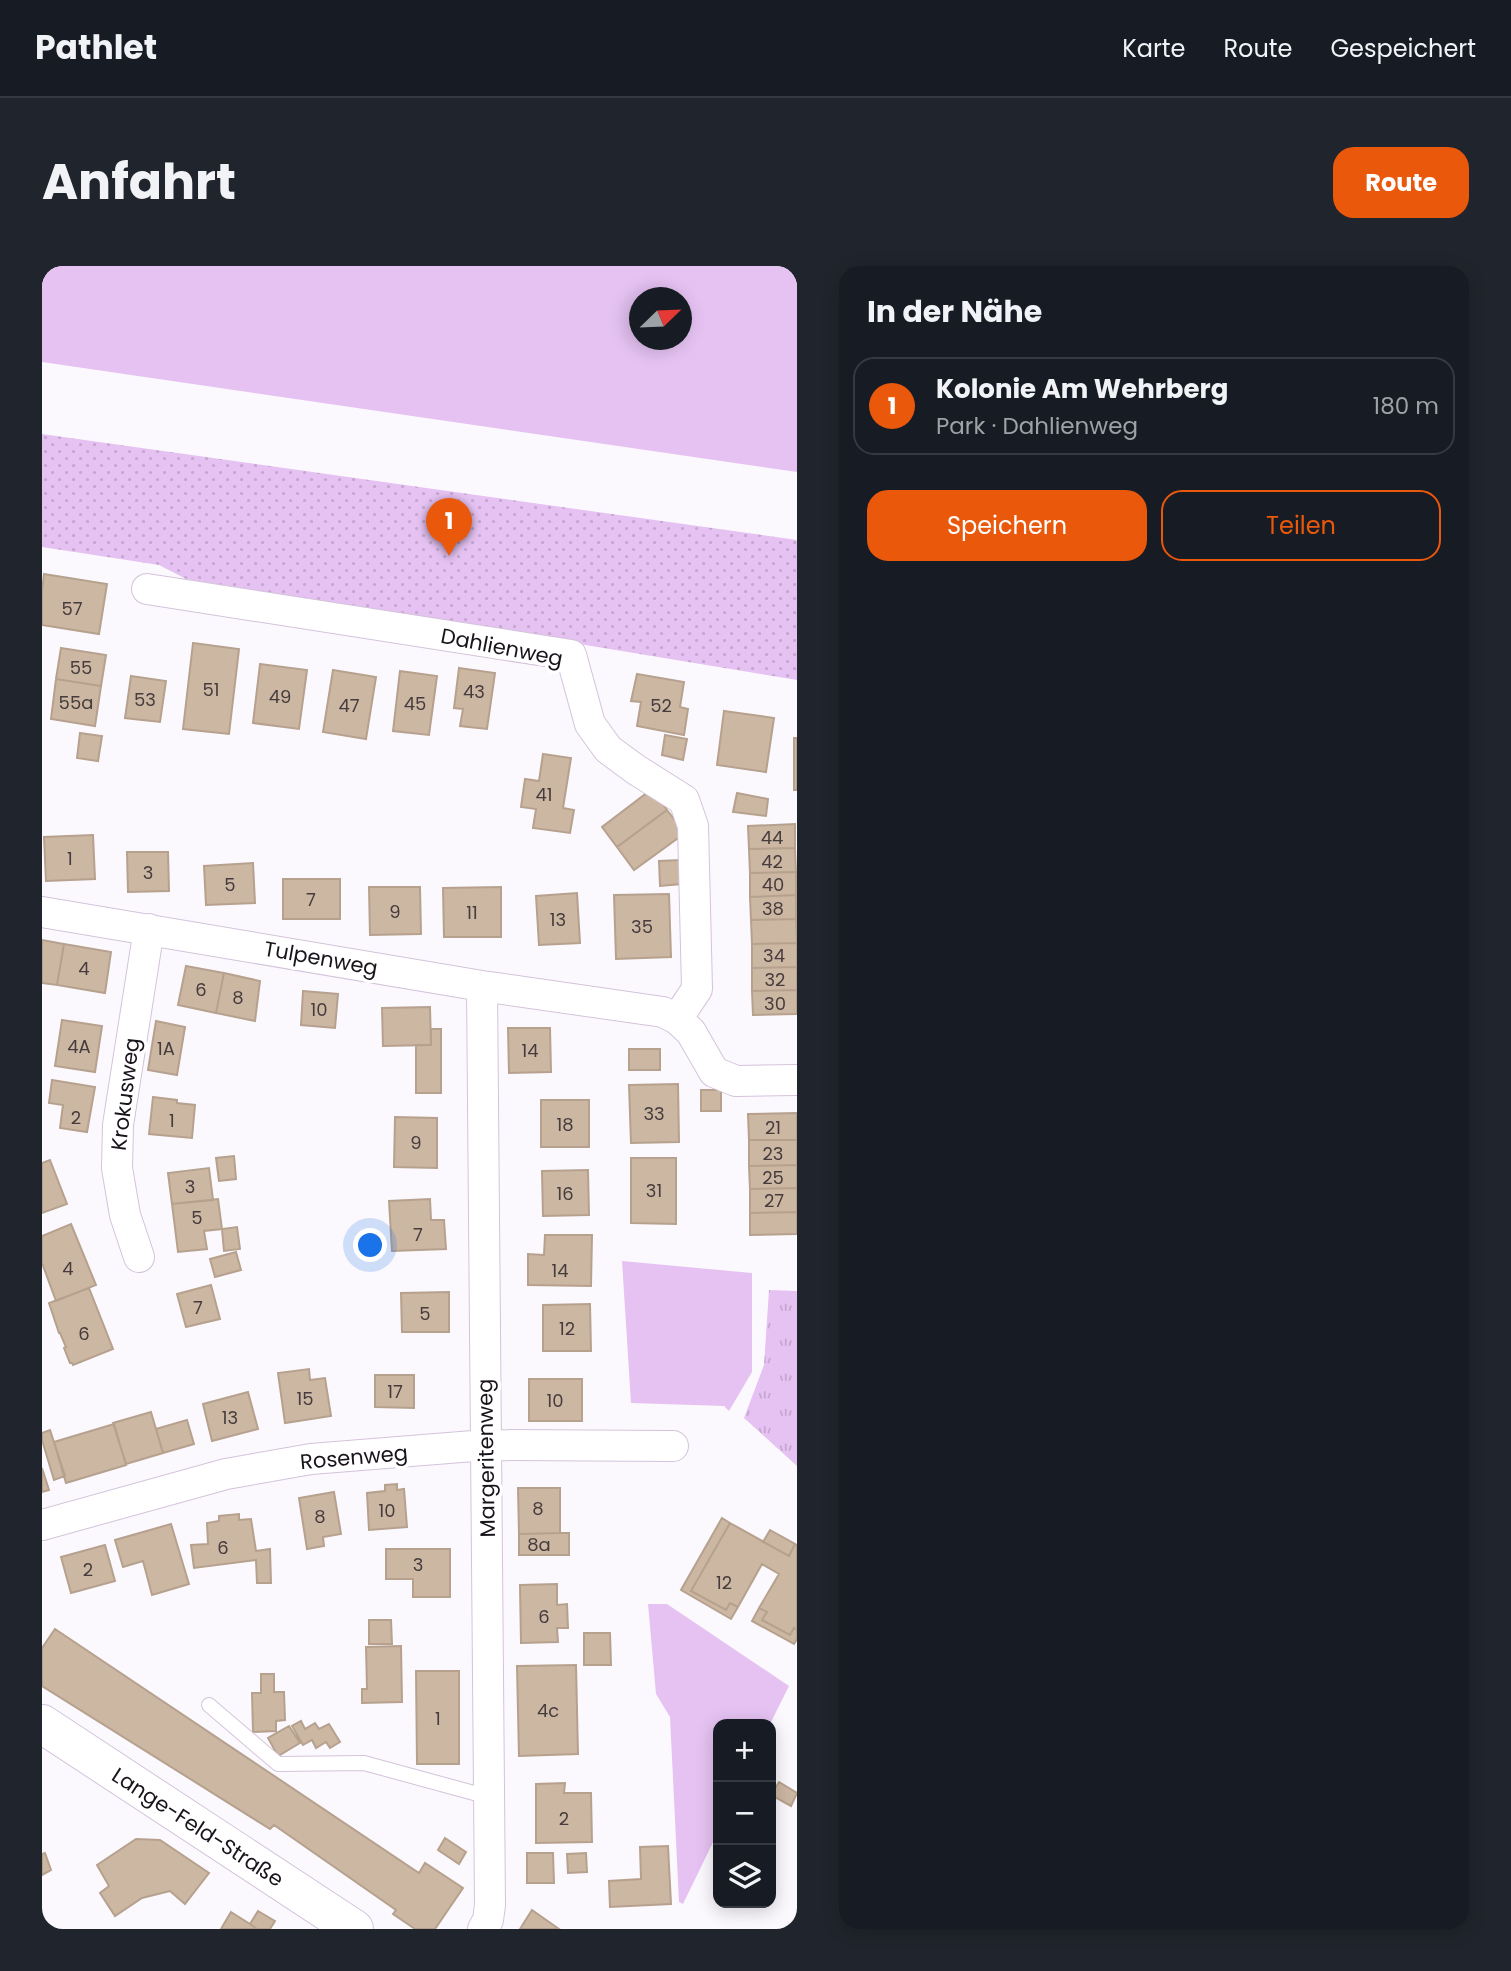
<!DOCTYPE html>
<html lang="de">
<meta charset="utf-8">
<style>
body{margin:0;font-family:Poppins,sans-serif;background:#20242c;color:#f1f3f6}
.controls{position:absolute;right:21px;bottom:21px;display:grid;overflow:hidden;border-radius:14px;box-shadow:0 4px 18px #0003}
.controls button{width:63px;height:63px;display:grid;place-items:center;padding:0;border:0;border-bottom:2px solid #363941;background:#171b24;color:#f1f3f6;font:35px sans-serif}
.compass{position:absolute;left:587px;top:21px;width:63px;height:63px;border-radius:50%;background:#171b24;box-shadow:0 4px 18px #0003;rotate:67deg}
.you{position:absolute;left:329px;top:980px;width:24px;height:24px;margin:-18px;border:5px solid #fff;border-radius:50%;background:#1a73e8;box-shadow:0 0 0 10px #1a73e833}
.badge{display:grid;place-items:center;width:46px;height:46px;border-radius:50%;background:#ea580c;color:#fff;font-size:23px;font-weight:700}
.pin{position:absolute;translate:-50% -58px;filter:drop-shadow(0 2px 4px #0008)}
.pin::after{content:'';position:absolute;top:37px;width:24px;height:21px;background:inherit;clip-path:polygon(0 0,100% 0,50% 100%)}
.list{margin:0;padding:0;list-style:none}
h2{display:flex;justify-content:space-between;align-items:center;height:91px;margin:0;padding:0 28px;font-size:30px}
h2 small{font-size:23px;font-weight:400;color:#9ea1a6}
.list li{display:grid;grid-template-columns:46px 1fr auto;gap:21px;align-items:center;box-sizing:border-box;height:98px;margin:0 14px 14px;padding:0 14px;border:2px solid #363941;border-radius:21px}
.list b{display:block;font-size:26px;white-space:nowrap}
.list p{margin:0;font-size:23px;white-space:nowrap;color:#9ea1a6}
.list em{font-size:23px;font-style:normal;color:#9ea1a6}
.actions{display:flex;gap:14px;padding:21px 28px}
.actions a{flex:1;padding:16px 0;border:2px solid #ea580c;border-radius:21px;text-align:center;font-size:24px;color:#ea580c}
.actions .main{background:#ea580c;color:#fff}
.icon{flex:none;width:38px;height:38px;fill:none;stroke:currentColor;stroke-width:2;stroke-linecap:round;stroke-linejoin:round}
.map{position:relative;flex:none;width:755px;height:1663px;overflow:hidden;border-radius:21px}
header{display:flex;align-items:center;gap:42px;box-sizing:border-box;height:98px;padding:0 35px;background:#171b24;border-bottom:2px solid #363941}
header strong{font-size:33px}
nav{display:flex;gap:38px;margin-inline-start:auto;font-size:24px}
.intro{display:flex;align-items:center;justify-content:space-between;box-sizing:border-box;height:168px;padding:0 42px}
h1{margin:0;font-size:49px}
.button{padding:18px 32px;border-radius:21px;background:#ea580c;color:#fff;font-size:24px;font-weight:700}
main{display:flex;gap:42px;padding:0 42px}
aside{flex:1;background:#171b24;border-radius:21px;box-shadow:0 4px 18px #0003}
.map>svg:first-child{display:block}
</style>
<header>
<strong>Pathlet</strong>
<nav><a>Karte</a><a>Route</a><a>Gespeichert</a></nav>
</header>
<div class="intro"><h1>Anfahrt</h1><a class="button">Route</a></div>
<main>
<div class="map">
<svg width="755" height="1663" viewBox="0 0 755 1663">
<defs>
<pattern id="park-tufts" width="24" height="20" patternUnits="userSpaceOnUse" patternTransform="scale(1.75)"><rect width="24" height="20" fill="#e5c2f2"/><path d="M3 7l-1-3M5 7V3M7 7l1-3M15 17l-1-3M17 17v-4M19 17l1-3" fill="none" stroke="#c4a6cf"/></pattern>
<pattern id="garden-dots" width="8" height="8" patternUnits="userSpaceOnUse" patternTransform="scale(1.75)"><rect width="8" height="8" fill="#e5c2f2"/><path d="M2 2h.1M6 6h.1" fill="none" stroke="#c4a6cf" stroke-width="1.8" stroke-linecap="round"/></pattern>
</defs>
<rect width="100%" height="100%" fill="#fcf9fe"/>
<path fill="#e5c2f2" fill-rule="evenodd" d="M0,0h755v206l-755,-110zM598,32h42v42h-42z
M580,995l130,12v99l-23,39 -5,-5 -93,-3z
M606,1338h19l122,82 -19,38h-52v108l-35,72 -4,-2 -9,-185 -14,-23z"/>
<path fill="url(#park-tufts)" d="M727,1024l28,1v175l-53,-48 20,-53z"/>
<path fill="url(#garden-dots)" d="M0,168l755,106v140l-611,-101 -27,-14 -117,-18z"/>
<path fill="#ccb7a3" stroke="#b6a18e" stroke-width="2" d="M2,308l63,10 -8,50 -57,-9v-34z
M151,377l46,6 -10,85 -46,-5z
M19,382l45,7 -5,31 -45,-7z
M218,398l47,6 -8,59 -46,-6z
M417,402l36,5 -8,56 -27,-3 3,-17 -9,-1z
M291,404l43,7 -10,62 -43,-7z
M358,405l37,5 -8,59 -36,-4z
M595,408l47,8 -4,25 8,2 -4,26 -47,-9 4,-24 -10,-1z
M89,410l35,5 -6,41 -35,-4z
M14,413l45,7 -6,40 -44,-7z
M682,445l50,7 -8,54 -49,-7z
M38,467l22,3 -4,25 -21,-3z
M623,469l22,4 -4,21 -21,-5z
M752,472h3v52h-3z
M501,488l28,4 -8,50 11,2 -4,23 -37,-5 3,-19 -15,-2 4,-28 14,2z
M610,523l15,21 -50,37 -15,-20z
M695,527l31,6 -2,17 -33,-4z
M625,544l18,23 -51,37 -17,-23z
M753,558v24l-46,1 -1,-23z
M51,569l2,44 -49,2 -2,-44z
M753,582l1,24 -46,1 -1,-24z
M85,586h41l1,39 -41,1z
M639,594l1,24 -22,2 -1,-25z
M211,597l2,40 -49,2 -2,-39z
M754,606v23l-46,2v-24z
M241,613h57v40h-57z
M327,621h51l1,47 -51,1z
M459,621v50h-57l-1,-49z
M535,627l3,50 -41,2 -3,-49z
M627,628l2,63 -55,2 -2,-64z
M754,629v24l-45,1 -1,-23z
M754,653l1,24 -45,1 -1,-24z
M0,674l22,4 -7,41 -15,-2z
M755,677v24l-45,1v-24z
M22,678l47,8 -6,41 -48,-8z
M144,700l38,7 -8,40 -38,-8z
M755,701v23l-45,1v-23z
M182,707l36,8 -5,40 -39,-8z
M755,724v24l-44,1 -1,-24z
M261,725l35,3 -3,34 -34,-3z
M388,741l1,38 -48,1 -1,-38z
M20,754l40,6 -7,46 -40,-6z
M114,755l29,6 -8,48 -29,-5z
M466,762h42l1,44 -42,1z
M389,763h10v64h-25v-48h15z
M587,783h31v21h-31z
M10,814l43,7 -8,45 -27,-4 3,-23 -14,-2z
M636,818l1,58 -48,1 -2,-58z
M659,824h20v21h-20z
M111,831l24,3v3l18,2 -3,33 -43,-4z
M499,834h48v47h-48z
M755,847v27h-48l-1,-26z
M353,851l42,1v50l-43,-1z
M707,874h48v25l-48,1z
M192,890l2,23 -17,2 -3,-23z
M589,892h45v66l-45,-1z
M8,894l17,44 -25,9v-50z
M755,899v23l-47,1 -1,-23z
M167,902l4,32 -41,4 -4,-31z
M546,904l1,45 -46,1 -1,-45z
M755,922v24l-47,1v-24z
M176,933l4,30 -18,2 3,18 -29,3 -6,-48z
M388,933l1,21h13l2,29 -54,2 -3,-50z
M755,946v22l-47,1v-22z
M29,958l25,61 -40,16 -14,-38v-27z
M195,961l3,22 -16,2 -2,-22z
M503,969h47l-1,51 -63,-1v-31l16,1z
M194,986l5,18 -26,7 -5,-18z
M169,1019l9,34 -34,8 -9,-33z
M47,1022l24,61 -40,16 -1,-2h-2l-6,-15 2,-1 -6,-14h-1l-10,-30z
M407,1026v40h-47l-1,-39z
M548,1038l1,47h-48v-46z
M267,1103l1,11 15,-2 6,38 -46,7 -7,-50z
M333,1109h39v33l-39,-1z
M487,1113h53v42h-53z
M206,1126l10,37 -46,12 -9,-37z
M109,1146l12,41 -37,11 -13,-41z
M145,1154l7,24 -31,9 -7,-24z
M72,1158l12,41 -60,18 -12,-41z
M8,1164l15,46 -11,4 -12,-40v-7z
M0,1202l7,22 -7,2z
M355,1218v6l7,-1 3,38 -38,3 -2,-37 18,-2v-6z
M476,1222h42v45l-41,1z
M292,1226l7,42 -18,3 1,9 -17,3 -8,-51z
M197,1248v6l12,-1 5,32 14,-2 1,34h-14l-1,-23 -62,8 -3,-23 17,-1 -1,-21 12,-2v-5z
M680,1252l8,5 -39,68 35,19 4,-7 8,4 -7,12 -50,-29z
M688,1257l59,33 6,-12 2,1v85l-3,-2 -4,7 -28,-15 5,-8 -8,-4 20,-34 -17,-10 -24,43 -8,-4 -4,7 -35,-19z
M129,1258l18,60 -37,11 -9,-34 -20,6 -8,-27z
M728,1264l25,14 -6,12 -26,-14z
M518,1267h9v22h-50v-21z
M63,1279l10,36 -44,12 -10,-36z
M344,1283h64v48h-37v-18h-27z
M515,1318v21l10,-1 1,24h-11l1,14 -37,1 -1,-58z
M717,1342l8,4 -5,8 28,15 4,-7 3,2v9l-3,5 -42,-23z
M327,1354h22l1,24h-23z
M13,1363l364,244 6,-10 38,25 -28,41h-20l-22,-15 3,-4 -122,-85 -4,4 -228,-143v-38z
M542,1367h26l1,32h-27z
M359,1380l1,56 -40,1v-14h5l-1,-42z
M534,1399l2,89 -59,2 -2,-90z
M374,1405h43v93h-42z
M219,1408h13v18h10l1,28 -9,1v10l-23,1 -1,-39h9z
M259,1455l4,8 10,-6 4,6 10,-5 11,18 -10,6 -4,-6 -10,6 -4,-8 -9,5 -11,-19z
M247,1460l11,17 -22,13 -10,-18z
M737,1516l18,11 -6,13 -20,-11z
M523,1517l-1,10h27l1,49 -56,1v-59z
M403,1572l21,14 -7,12 -21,-14z
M94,1573l24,1 49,33 -24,31 -15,-13 -28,7 -27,18 -15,-23 9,-7 -12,-21z
M626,1580l3,58 -61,3 -1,-26 32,-2 -1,-32z
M3,1587l6,17 -9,5v-21z
M485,1587h26l1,30h-27z
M544,1587l1,19 -19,1 -1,-19z
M490,1644l27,19h-39z
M216,1645l17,10 -5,8h-13l-7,-5z
M189,1646l19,12 7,5h-36z"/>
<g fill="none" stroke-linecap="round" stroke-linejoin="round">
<g stroke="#d4c3db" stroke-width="16">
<path id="lane" d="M167,1439l69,59 86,-1 110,30 15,1"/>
</g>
<g stroke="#d4c3db" stroke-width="32">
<path id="street" d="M105,323l424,66 19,69 18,25 27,20 49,31 9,26 4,163 -20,30
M0,646l440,74 181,26 14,7 14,13 23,40 22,9 61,-1
M440,720l8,919 -2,15 -5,9
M97,991l-14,-42 -8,-47 1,-43 31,-196
M0,1259l184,-51 85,-15 175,-14 187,1"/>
</g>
<g stroke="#d4c3db" stroke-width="40">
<path id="secondary" d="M0,1458l312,205"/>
</g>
<use href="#lane" stroke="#fff" stroke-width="14"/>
<use href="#street" stroke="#fff" stroke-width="30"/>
<use href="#secondary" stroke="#fff" stroke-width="38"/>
</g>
<g text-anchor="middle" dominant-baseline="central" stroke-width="7" stroke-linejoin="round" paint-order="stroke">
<g font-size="18" fill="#463c3d">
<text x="30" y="342">57</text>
<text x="39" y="401">55</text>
<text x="169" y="423">51</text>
<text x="432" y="425">43</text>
<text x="238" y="430">49</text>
<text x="103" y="433">53</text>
<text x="34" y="436">55a</text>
<text x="373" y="437">45</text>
<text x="307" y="439">47</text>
<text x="619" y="439">52</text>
<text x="502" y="528">41</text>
<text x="730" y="571">44</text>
<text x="28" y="592">1</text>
<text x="730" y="595">42</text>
<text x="106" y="606">3</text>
<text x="188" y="618">5</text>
<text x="731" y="618">40</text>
<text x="269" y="633">7</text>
<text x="731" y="642">38</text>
<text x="353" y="645">9</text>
<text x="430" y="646">11</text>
<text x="516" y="653">13</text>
<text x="600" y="660">35</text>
<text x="732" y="689">34</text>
<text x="42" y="702">4</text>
<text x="733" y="713">32</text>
<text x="159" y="723">6</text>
<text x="196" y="731">8</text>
<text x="733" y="737">30</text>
<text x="277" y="743">10</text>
<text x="37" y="780">4A</text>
<text x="124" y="782">1A</text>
<text x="488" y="784">14</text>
<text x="612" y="847">33</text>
<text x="34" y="851">2</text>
<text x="130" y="854">1</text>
<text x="523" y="858">18</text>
<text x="731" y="861">21</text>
<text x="374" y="876">9</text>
<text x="731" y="887">23</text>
<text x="731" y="911">25</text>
<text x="148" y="920">3</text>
<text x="612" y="924">31</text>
<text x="523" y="927">16</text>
<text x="732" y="934">27</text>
<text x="155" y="951">5</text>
<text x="376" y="968">7</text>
<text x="26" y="1002">4</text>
<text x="518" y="1004">14</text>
<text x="156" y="1041">7</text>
<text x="383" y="1047">5</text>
<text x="525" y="1062">12</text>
<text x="42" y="1067">6</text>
<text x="353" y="1125">17</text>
<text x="263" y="1132">15</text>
<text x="513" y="1134">10</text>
<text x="188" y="1151">13</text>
<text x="496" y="1242">8</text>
<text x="345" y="1244">10</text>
<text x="278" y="1250">8</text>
<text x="497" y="1278">8a</text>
<text x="181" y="1281">6</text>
<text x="376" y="1298">3</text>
<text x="46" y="1303">2</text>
<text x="682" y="1316">12</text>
<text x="502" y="1350">6</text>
<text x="506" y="1444">4c</text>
<text x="396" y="1452">1</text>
<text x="522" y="1552">2</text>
</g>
<g font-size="21" fill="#19131b" stroke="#fff">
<text transform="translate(460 381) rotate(11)">Dahlienweg</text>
<text transform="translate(279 692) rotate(10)">Tulpenweg</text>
<text transform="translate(83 828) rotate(-83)">Krokusweg</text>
<text transform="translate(312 1191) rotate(-5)">Rosenweg</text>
<text transform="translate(444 1192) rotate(-91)">Margeritenweg</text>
<text transform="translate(156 1561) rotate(33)">Lange-Feld-Straße</text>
</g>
</g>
</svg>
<div class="controls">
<button>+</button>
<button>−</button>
<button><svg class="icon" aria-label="layers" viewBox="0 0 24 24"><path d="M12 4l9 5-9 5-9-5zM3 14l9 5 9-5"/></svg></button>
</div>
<svg class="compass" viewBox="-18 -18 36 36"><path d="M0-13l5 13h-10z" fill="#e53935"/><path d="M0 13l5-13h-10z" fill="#9ea1a6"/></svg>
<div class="you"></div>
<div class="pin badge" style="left:407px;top:290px">1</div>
</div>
<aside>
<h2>In der Nähe<small></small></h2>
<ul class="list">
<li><span class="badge">1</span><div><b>Kolonie Am Wehrberg</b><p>Park · Dahlienweg</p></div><em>180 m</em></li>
</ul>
<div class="actions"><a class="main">Speichern</a><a>Teilen</a></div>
</aside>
</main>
